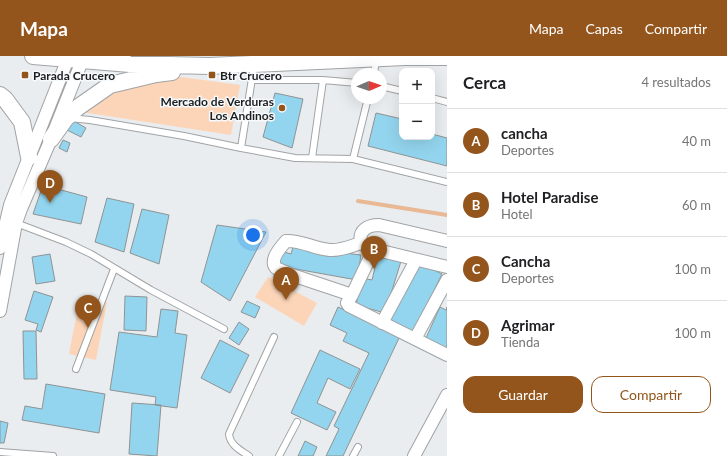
<!DOCTYPE html>
<html lang="es">
<meta charset="utf-8">
<style>
body{margin:0;font-family:Lato,sans-serif;background:#f6f6f6;color:#202124}
.controls{position:absolute;right:12px;top:12px;display:grid;overflow:hidden;border-radius:8px;box-shadow:0 4px 16px #0002}
.controls button{width:36px;height:36px;display:grid;place-items:center;padding:0;border:0;border-bottom:1px solid #e0e0e0;background:#fff;color:#202124;font:20px sans-serif}
.compass{position:absolute;left:351px;top:12px;width:36px;height:36px;border-radius:50%;background:#fff;box-shadow:0 4px 16px #0002;rotate:88deg}
.you{position:absolute;left:253px;top:179px;width:14px;height:14px;margin:-10px;border:3px solid #fff;border-radius:50%;background:#1a73e8;box-shadow:0 0 0 6px #1a73e833}
.badge{display:grid;place-items:center;width:26px;height:26px;border-radius:50%;background:#93551b;color:#fff;font-size:13px;font-weight:700}
.pin{position:absolute;translate:-50% -33px;filter:drop-shadow(0 1px 2px #0008)}
.pin::after{content:'';position:absolute;top:21px;width:14px;height:12px;background:inherit;clip-path:polygon(0 0,100% 0,50% 100%)}
.list{margin:0;padding:0;list-style:none}
h2{display:flex;justify-content:space-between;align-items:center;height:52px;margin:0;padding:0 16px;font-size:17px}
h2 small{font-size:13px;font-weight:400;color:#757577}
.list li{display:grid;grid-template-columns:26px 1fr auto;gap:12px;align-items:center;box-sizing:border-box;height:64px;padding:0 16px;border-top:1px solid #e0e0e0}
.list b{display:block;font-size:15px;white-space:nowrap}
.list p{margin:0;font-size:13px;white-space:nowrap;color:#757577}
.list em{font-size:13px;font-style:normal;color:#757577}
.actions{display:flex;gap:8px;padding:12px 16px}
.actions a{flex:1;padding:9px 0;border:1px solid #93551b;border-radius:12px;text-align:center;font-size:14px;color:#93551b}
.actions .main{background:#93551b;color:#fff}
.map{position:relative;flex:none;width:447px;height:400px;overflow:hidden}
header{display:flex;align-items:center;gap:24px;box-sizing:border-box;height:56px;padding:0 20px;background:#93551b;color:#fff}
header strong{font-size:19px}
nav{display:flex;gap:22px;margin-inline-start:auto;font-size:14px}
main{display:flex}
aside{flex:1;background:#fff}
.map>svg:first-child{display:block}
</style>
<header>
<strong>Mapa</strong>
<nav><a>Mapa</a><a>Capas</a><a>Compartir</a></nav>
</header>
<main>
<div class="map">
<svg width="447" height="400" viewBox="0 0 447 400">
<rect width="100%" height="100%" fill="#e9edef"/>
<path fill="#fcd5b8" d="M174,20l66,9 -9,50 -150,-23 30,-23z
M268,221l49,26 -13,23 -49,-29z
M80,241l27,5 -11,58 -27,-6z"/>
<g fill="none" stroke-linecap="round" stroke-linejoin="round">
<path stroke="#e9b894" stroke-width="4" d="M358,145l89,14"/>
</g>
<path fill="#93d5ee" stroke="#8f9394" d="M275,37l28,6 -11,49 -29,-11z
M376,57l26,6v18h30v-3l15,4v28l-79,-20z
M72,64l14,8 -5,9 -14,-7z
M63,84l7,3 -3,9 -8,-4z
M43,129l44,12 -6,27 -48,-10z
M107,142l27,6 -10,48 -29,-10z
M142,153l27,6 -10,49 -29,-11z
M217,169l49,7 -36,69 -29,-19z
M293,191l68,8 -4,25 -78,-14 2,-15 10,3z
M50,198l5,27 -19,3 -4,-27z
M378,199l24,3 -17,55 -29,-8 6,-27 10,2z
M418,206l24,12 -29,60 -24,-12z
M34,235l19,6 -12,35 -5,-2 2,-6 -13,-4z
M125,240l22,1 -1,34 -22,-1z
M247,245l13,6 -5,11 -14,-6z
M338,251l62,29 -57,120h-17l13,-27 -5,-3 35,-73 -26,-12 4,-8 -17,-8z
M440,251l6,3 1,-3v41l-21,-10z
M161,253l17,2 -3,22 12,2 -10,73 -22,-3 1,-8 -46,-7 9,-58 38,5z
M239,266l10,7 -10,16 -10,-7z
M23,275h13l1,48h-13z
M220,284l29,15 -19,38 -29,-15z
M320,294l40,19 -10,20 -22,-11 -11,25 19,9 -9,18 -36,-17z
M46,328l59,10 -6,39 -77,-13 3,-14 17,3z
M132,347l29,2 -4,51 -28,-2z
M0,365l8,2 -4,20h-4z
M305,385l12,6 -4,9h-15z"/>
<g fill="none" stroke-linecap="round" stroke-linejoin="round">
<g stroke="#a1a4a6" stroke-width="8">
<path id="service" d="M374,18l2,-14
M251,24h72l34,3
M381,30l21,5
M432,42l15,4
M69,62l21,2 94,16 57,12 54,10 58,1 94,23
M241,92l13,-82
M312,102l11,-78
M353,103l15,-61
M16,167l50,19 25,12 60,36 73,39
M76,313l38,-100
M0,396l53,4
M249,400c-9,-6 -19,-11 -20,-22l45,-97
M279,400l18,-34
M353,400l5,-9"/>
</g>
<g stroke="#a1a4a6" stroke-width="14">
<path id="minor" d="M447,185l-68,-16c-11,0 -21,5 -18,18l8,5 78,19
M361,187c-10,3 -21,8 -31,7 -15,-1 -29,-10 -44,-9 -6,7 -17,19 -10,27l16,7 60,20 -5,8 2,3 98,49
M0,192l10,-43 59,-149
M352,239l22,-46
M0,255l16,-88 5,-14 30,-70 33,-83
M382,267l34,-63
M415,283l32,-59
M414,400l33,-61"/>
</g>
<g stroke="#a1a4a6" stroke-width="18">
<path id="secondary" d="M33,0l97,8 79,2 196,-9
M395,1h52
M0,39l5,4 17,23 7,35
M51,83l15,-21 11,-10 33,-23 46,-11 16,-2"/>
</g>
<use href="#service" stroke="#fff" stroke-width="6"/>
<use href="#minor" stroke="#fff" stroke-width="12"/>
<use href="#secondary" stroke="#fff" stroke-width="16"/>
</g>
<g fill="#93551b" stroke="#f6fafc" stroke-width="1.5">
<rect x="21" y="15" width="8" height="8" rx="2"/>
<rect x="208" y="15" width="8" height="8" rx="2"/>
<circle cx="282" cy="52" r="4"/>
</g>
<g text-anchor="middle" dominant-baseline="central" stroke-width="3" stroke-linejoin="round" paint-order="stroke">
<g font-size="12" font-weight="bold" fill="#1d1f1f" stroke="#f6fafc" text-anchor="start">
<text x="33" y="19">Parada Crucero</text>
<text x="220" y="19">Btr Crucero</text>
<text x="274" y="45" text-anchor="end">Mercado de Verduras<tspan x="274" dy="14">Los Andinos</tspan></text>
</g>
</g>
</svg>
<div class="controls">
<button>+</button>
<button>−</button>
</div>
<svg class="compass" viewBox="-18 -18 36 36"><path d="M0-13l5 13h-10z" fill="#e53935"/><path d="M0 13l5-13h-10z" fill="#757577"/></svg>
<div class="you"></div>
<div class="pin badge" style="left:286px;top:244px">A</div>
<div class="pin badge" style="left:374px;top:213px">B</div>
<div class="pin badge" style="left:88px;top:272px">C</div>
<div class="pin badge" style="left:50px;top:147px">D</div>
</div>
<aside>
<h2>Cerca<small>4 resultados</small></h2>
<ul class="list">
<li><span class="badge">A</span><div><b>cancha</b><p>Deportes</p></div><em>40 m</em></li>
<li><span class="badge">B</span><div><b>Hotel Paradise</b><p>Hotel</p></div><em>60 m</em></li>
<li><span class="badge">C</span><div><b>Cancha</b><p>Deportes</p></div><em>100 m</em></li>
<li><span class="badge">D</span><div><b>Agrimar</b><p>Tienda</p></div><em>100 m</em></li>
</ul>
<div class="actions"><a class="main">Guardar</a><a>Compartir</a></div>
</aside>
</main>
